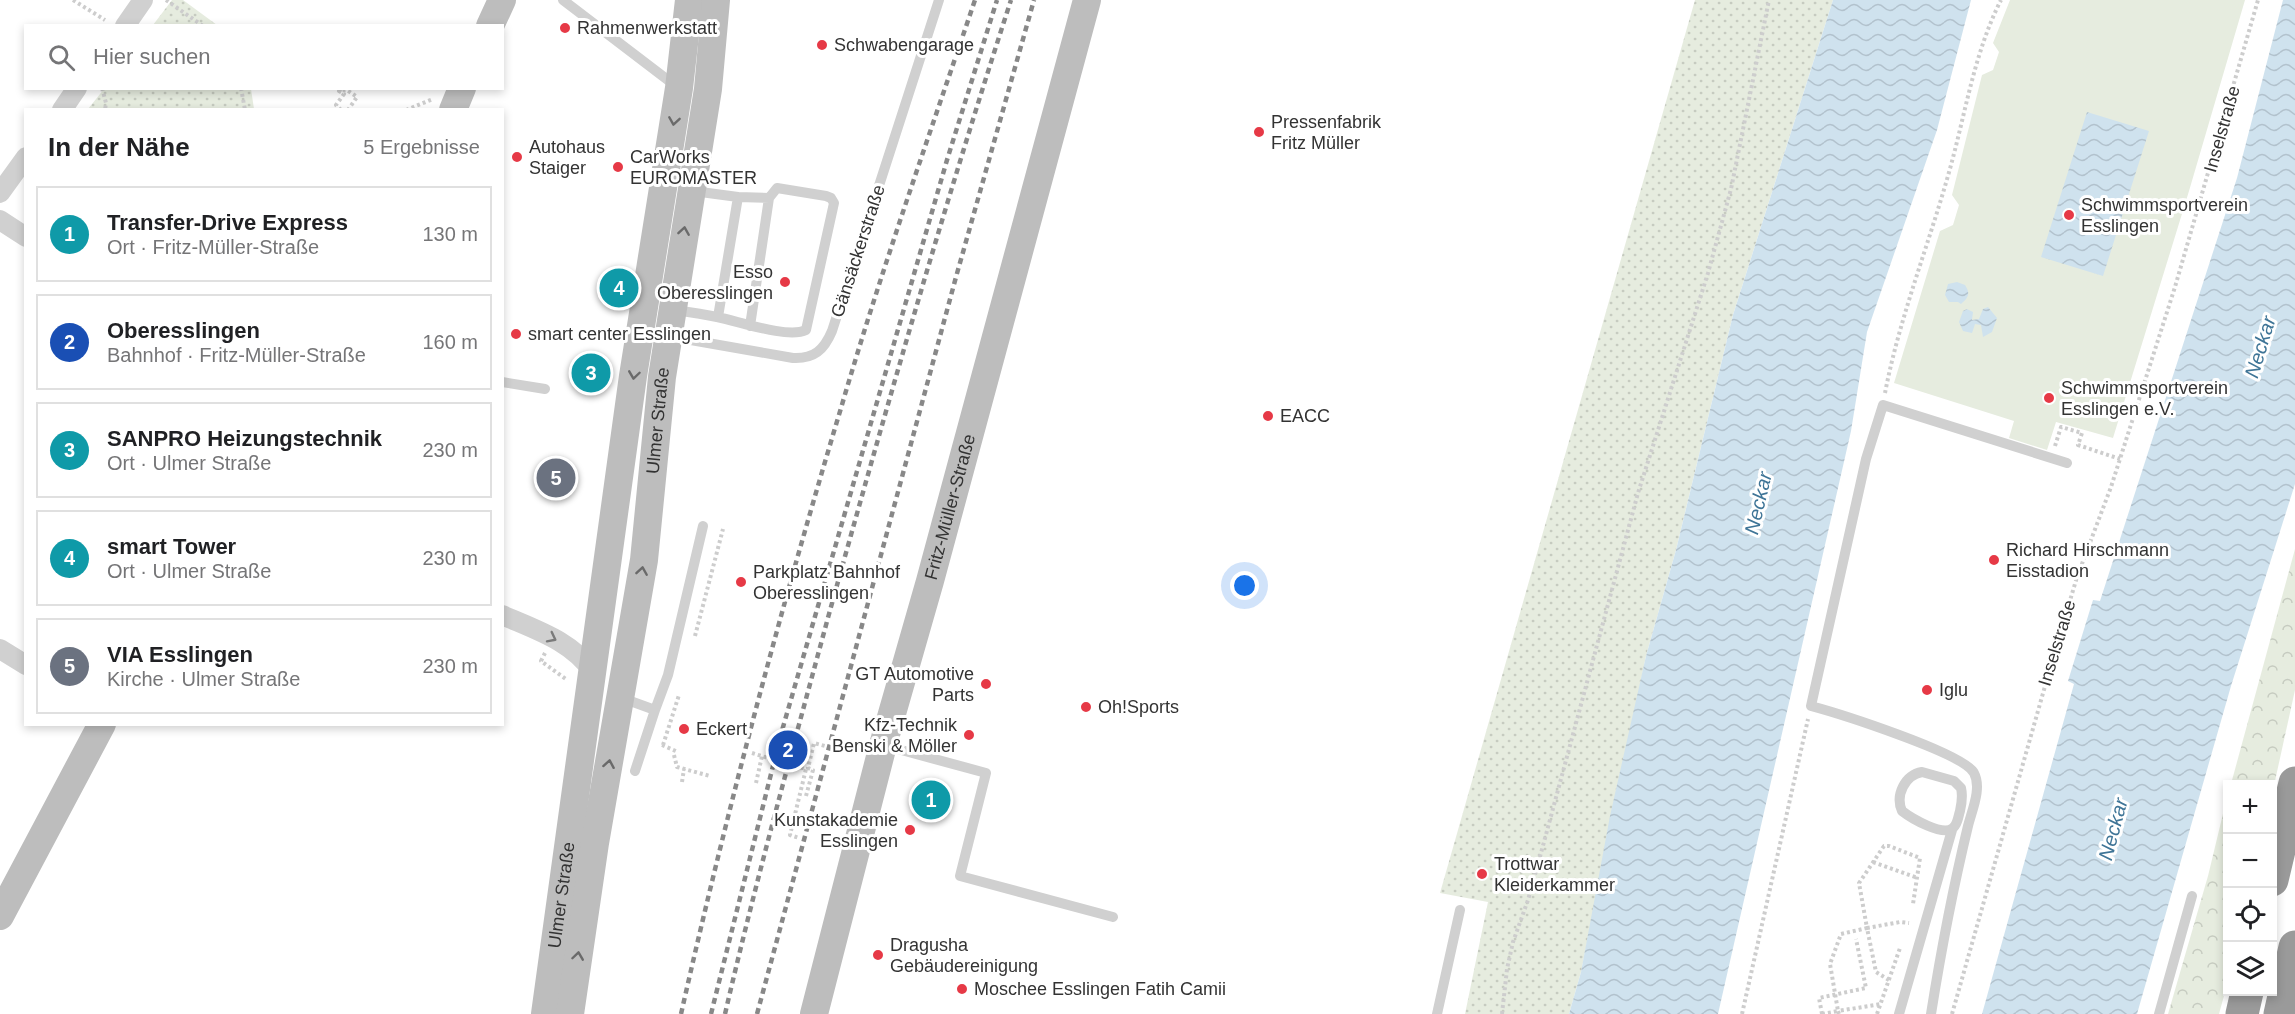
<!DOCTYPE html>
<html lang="de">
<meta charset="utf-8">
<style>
body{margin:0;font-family:Helvetica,sans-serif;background:#f2f2f2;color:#202124}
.controls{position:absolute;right:18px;bottom:18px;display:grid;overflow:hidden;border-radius:0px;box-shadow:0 3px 9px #0003}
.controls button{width:54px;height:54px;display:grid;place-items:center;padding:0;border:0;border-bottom:2px solid #e0e0e0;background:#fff;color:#202124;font:30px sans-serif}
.you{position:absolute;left:1245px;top:586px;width:21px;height:21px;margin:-15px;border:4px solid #fff;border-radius:50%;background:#1a73e8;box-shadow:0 0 0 9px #1a73e833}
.badge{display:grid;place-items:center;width:39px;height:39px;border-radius:50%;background:#e63946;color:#fff;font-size:20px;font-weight:700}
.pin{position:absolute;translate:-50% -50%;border:3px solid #fff;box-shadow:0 2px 6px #0006}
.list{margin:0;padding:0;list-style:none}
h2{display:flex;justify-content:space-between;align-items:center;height:78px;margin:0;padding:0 24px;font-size:26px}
h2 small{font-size:20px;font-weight:400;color:#757577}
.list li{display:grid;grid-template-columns:39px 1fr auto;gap:18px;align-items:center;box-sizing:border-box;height:96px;margin:0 12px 12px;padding:0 12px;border:2px solid #e0e0e0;border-radius:0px}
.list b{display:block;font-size:22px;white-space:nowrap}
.list p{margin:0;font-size:20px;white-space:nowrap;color:#757577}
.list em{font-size:20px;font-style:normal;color:#757577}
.icon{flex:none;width:33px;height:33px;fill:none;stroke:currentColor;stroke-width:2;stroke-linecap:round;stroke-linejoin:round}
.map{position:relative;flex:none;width:2295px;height:1014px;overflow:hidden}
.search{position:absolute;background:#fff;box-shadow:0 3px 9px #0003;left:24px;top:24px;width:480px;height:66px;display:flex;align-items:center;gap:15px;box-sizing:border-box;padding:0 21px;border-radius:0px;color:#757577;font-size:22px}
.panel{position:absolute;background:#fff;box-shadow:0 3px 9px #0003;left:24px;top:108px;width:480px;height:618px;border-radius:0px}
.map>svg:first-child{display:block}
</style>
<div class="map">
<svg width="2295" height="1014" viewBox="0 0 2295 1014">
<defs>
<pattern id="forest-crowns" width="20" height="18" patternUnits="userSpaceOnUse" patternTransform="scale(1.5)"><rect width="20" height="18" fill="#e6ecdf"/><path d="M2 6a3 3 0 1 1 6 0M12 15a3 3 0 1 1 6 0" fill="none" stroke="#c6cbc0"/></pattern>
<pattern id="park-dots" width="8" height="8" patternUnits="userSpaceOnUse" patternTransform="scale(1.5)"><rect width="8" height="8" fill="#e6ecdf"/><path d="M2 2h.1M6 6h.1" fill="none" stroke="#c6cbc0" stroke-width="1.8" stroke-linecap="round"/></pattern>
<pattern id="water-waves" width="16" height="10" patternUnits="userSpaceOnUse" patternTransform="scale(1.5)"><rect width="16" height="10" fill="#cfe2ee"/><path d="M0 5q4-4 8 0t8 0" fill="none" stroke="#b2c2cd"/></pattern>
</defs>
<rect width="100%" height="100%" fill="#fff"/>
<path fill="url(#forest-crowns)" d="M2295,549v141l-22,100 -1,-6h-41z
M2227,797l1,184 -9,33h-51l40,-138z"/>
<path fill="url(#park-dots)" d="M172,0h11l34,25h-64z
M1695,0h138l-100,315 -57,235 -30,106 -65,316 -12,42h-104l23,-112 -48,-9z
M104,89h147l3,20h-166z"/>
<path fill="#e6ecdf" d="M2010,0h235l-56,191 -76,247 -57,-16 -9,28 -38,-12 5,-17 -120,-38 46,-152 13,-6 6,-20 -7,-10 30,-120 11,-5 6,-18 -6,-9z"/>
<path fill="url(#water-waves)" d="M1833,0h138l-34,130 -70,202 -16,99 -133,583h-149l12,-42 29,-156 36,-160 30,-106 57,-235z
M2283,0h12v484l-64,202 -94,328h-155l92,-330 -6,-3 25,-81 7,1 137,-423z
M2087,112l62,19 -46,145 -62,-19z
M1957,282l8,3c6,9 3,13 -4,19l-3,-2h-9l-4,-7 3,-11z
M1988,307l9,11 -5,14 -9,5 -2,-12 -6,-1 -3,9 -9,-2 -4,-9 4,-11 4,-2 6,3 -1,8 7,-1 4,-10z"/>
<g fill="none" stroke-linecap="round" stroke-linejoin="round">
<path stroke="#cdcdcd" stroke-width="4" stroke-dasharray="3 3" stroke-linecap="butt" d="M73,0l32,20
M166,0l37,26
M102,88l4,15 -1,7
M241,88l4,22
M341,110l-5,-5 8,-11 -5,-3 8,-1 10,7 -9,13
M406,110l27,-11
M1885,393c15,-78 45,-151 66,-228 15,-55 24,-114 50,-165
M2055,446l6,-19 21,6 -4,12 42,14
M695,636l28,-107
M545,653l-4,8 26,19
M662,745l16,7
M663,745l16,-50
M752,753l16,5
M674,755l3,12 33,9
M795,766l11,3 -16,66 9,3
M682,782l2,-13
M756,783l6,-27
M806,796l7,-26 -5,-2 6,-25 11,3
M1873,862l45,16
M1889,980l-13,-8 -9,-44 33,-6 9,1
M1502,1014l5,-45 6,-27 15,-42 16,-58 94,-349 70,-220 23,-84 38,-189
M1742,1014l66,-295
M1822,1014l16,-3 -8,-47 11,-30 26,-6 -8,-45 25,-37h5l31,12 -7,46
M1822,1014l-3,-16 47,-10 -10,-49
M1839,1014l-1,-3 43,-7
M1877,1014l23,-66
M1952,1014l103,-363 22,-74 34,-90 64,-200 83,-287"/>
<path stroke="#d0d0d0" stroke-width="10" d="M563,0l114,87
M693,191l45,6 31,1 -19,128
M675,310c14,2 28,4 42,7 21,4 71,22 89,13l28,-127 -3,-5 -5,-2 -49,-8 -8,10
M718,317l20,-120
M668,336l125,22c21,1 31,-8 39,-27l107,-331
M502,382l43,7
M622,698l33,12 13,-35 35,-149
M883,745l103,28 -26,103 153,41
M635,771l20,-61
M1922,772l32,9 7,7c2,8 1,14 -1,23 -2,6 -2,13 -7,17 -10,9 -42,-10 -51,-17 -7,-16 3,-36 20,-39z
M1437,1014l23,-104
M1899,1014l53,-184
M1931,1014c10,-63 22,-126 37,-188 4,-16 14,-38 6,-53 -10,-20 -137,-60 -163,-67l55,-247 17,-54 184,58
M2159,1014l33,-118"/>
<path stroke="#d0d0d0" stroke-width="20" d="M125,26l18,-26
M62,110l15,-22
M0,193l26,-36
M0,220l26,17
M502,615c34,15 70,26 91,57
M0,649l26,16"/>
<g stroke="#bdbdbd" stroke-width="28">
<path d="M490,26l12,-26"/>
<path d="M453,110l9,-22"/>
<path d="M0,916l102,-192"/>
<path id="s1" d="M545,1014l88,-638 46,-288 10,-88"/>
<path id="s2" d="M570,1014l25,-171 49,-283 18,-183 46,-288 8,-89"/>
<path id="s3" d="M814,1014l69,-269 47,-164 157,-581"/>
</g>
<path stroke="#9a9a9a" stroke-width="33" d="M2272,880l23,-97
M2242,1014l5,-22
M2280,1014l15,-67"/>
<path stroke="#888" stroke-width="4.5" stroke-dasharray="6 4.5" stroke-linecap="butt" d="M681,1014c46,-204 100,-406 160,-606 40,-137 88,-272 134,-408
M711,1014l70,-280 166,-574 50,-160
M725,1014c31,-134 68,-267 104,-400 57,-206 116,-411 182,-614
M757,1014l199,-737 78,-277"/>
</g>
<defs><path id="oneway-chevron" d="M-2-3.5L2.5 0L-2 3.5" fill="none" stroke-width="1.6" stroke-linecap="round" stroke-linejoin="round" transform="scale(1.5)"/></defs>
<g stroke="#6a6a6a">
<use href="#oneway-chevron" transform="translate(674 121) rotate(99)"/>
<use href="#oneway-chevron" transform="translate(684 231) rotate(-81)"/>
<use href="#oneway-chevron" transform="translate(634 375) rotate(98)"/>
<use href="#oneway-chevron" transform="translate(642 571) rotate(-81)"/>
<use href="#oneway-chevron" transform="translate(609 764) rotate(-80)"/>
<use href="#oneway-chevron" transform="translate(578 956) rotate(-82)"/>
</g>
<use stroke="#7a7a7a" href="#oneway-chevron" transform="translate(552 638) rotate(27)"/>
<g fill="#e63946" stroke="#fff" stroke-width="2">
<circle cx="565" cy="28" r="6"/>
<circle cx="822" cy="45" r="6"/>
<circle cx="1259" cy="132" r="6"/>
<circle cx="517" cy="157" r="6"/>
<circle cx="618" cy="167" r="6"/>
<circle cx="2069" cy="215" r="6"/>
<circle cx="785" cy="282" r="6"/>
<circle cx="516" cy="334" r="6"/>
<circle cx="2049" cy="398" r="6"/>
<circle cx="1268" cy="416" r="6"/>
<circle cx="1994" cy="560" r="6"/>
<circle cx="741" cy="582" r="6"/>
<circle cx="986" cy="684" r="6"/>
<circle cx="1927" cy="690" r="6"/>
<circle cx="1086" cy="707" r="6"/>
<circle cx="684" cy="729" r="6"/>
<circle cx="969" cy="735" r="6"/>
<circle cx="910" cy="830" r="6"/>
<circle cx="1482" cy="874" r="6"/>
<circle cx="878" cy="955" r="6"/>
<circle cx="962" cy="989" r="6"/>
</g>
<g text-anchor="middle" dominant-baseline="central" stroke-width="6" stroke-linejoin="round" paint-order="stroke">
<g font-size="18" fill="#333" stroke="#fff" text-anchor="start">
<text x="577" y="28">Rahmenwerkstatt</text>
<text x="834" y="45">Schwabengarage</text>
<text x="1271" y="122">Pressenfabrik<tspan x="1271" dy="21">Fritz Müller</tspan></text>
<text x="529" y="147">Autohaus<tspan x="529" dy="21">Staiger</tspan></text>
<text x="630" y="157">CarWorks<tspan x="630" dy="21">EUROMASTER</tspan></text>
<text x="2081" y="205">Schwimmsportverein<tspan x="2081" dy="21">Esslingen</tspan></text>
<text x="773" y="272" text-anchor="end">Esso<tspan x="773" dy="21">Oberesslingen</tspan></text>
<text x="528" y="334">smart center Esslingen</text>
<text x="2061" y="388">Schwimmsportverein<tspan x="2061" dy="21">Esslingen e.V.</tspan></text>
<text x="1280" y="416">EACC</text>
<text x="2006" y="550">Richard Hirschmann<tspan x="2006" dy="21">Eisstadion</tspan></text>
<text x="753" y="572">Parkplatz Bahnhof<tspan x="753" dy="21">Oberesslingen</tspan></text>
<text x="974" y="674" text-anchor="end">GT Automotive<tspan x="974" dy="21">Parts</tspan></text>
<text x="1939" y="690">Iglu</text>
<text x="1098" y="707">Oh!Sports</text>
<text x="957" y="725" text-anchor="end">Kfz-Technik<tspan x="957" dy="21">Benski &amp; Möller</tspan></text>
<text x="696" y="729">Eckert</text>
<text x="898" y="820" text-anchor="end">Kunstakademie<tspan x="898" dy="21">Esslingen</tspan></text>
<text x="1494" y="864">Trottwar<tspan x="1494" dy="21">Kleiderkammer</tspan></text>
<text x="890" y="945">Dragusha<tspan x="890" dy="21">Gebäudereinigung</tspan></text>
<text x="974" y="989">Moschee Esslingen Fatih Camii</text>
</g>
<g font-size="18" fill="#333" stroke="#fff">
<text transform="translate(2222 129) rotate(-74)">Inselstraße</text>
<text transform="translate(858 251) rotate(-72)">Gänsäckerstraße</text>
<text stroke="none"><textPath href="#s2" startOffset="600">Ulmer Straße</textPath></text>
<text stroke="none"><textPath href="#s3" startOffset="525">Fritz-Müller-Straße</textPath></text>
<text transform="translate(2057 643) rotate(-73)">Inselstraße</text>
<text stroke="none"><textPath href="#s1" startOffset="120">Ulmer Straße</textPath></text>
</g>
<g font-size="20" font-style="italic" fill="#3f7597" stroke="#fff">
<text transform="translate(2260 347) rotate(-73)">Neckar</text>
<text transform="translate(1758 503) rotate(-77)">Neckar</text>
<text transform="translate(2113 829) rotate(-75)">Neckar</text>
</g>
</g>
</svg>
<div class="controls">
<button>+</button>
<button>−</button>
<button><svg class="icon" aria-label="locate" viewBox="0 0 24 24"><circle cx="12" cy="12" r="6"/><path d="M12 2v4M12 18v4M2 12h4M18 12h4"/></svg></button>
<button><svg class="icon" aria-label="layers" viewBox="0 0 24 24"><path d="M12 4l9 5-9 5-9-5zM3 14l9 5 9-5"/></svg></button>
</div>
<div class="you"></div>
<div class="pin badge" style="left:931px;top:800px;background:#0f9aa8">1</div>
<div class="pin badge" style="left:788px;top:750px;background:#1a4fb4">2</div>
<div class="pin badge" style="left:591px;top:373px;background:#0f9aa8">3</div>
<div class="pin badge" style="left:619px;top:288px;background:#0f9aa8">4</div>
<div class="pin badge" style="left:556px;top:478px;background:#6b7280">5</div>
<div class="search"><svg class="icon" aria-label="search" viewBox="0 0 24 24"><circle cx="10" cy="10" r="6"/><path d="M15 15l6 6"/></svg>Hier suchen</div>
<section class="panel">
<h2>In der Nähe<small>5 Ergebnisse</small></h2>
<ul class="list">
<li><span class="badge" style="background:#0f9aa8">1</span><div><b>Transfer-Drive Express</b><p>Ort · Fritz-Müller-Straße</p></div><em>130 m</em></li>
<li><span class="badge" style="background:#1a4fb4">2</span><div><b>Oberesslingen</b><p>Bahnhof · Fritz-Müller-Straße</p></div><em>160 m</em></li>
<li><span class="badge" style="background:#0f9aa8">3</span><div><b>SANPRO Heizungstechnik</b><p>Ort · Ulmer Straße</p></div><em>230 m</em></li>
<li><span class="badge" style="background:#0f9aa8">4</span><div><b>smart Tower</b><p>Ort · Ulmer Straße</p></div><em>230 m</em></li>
<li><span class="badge" style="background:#6b7280">5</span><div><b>VIA Esslingen</b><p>Kirche · Ulmer Straße</p></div><em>230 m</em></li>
</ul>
</section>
</div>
